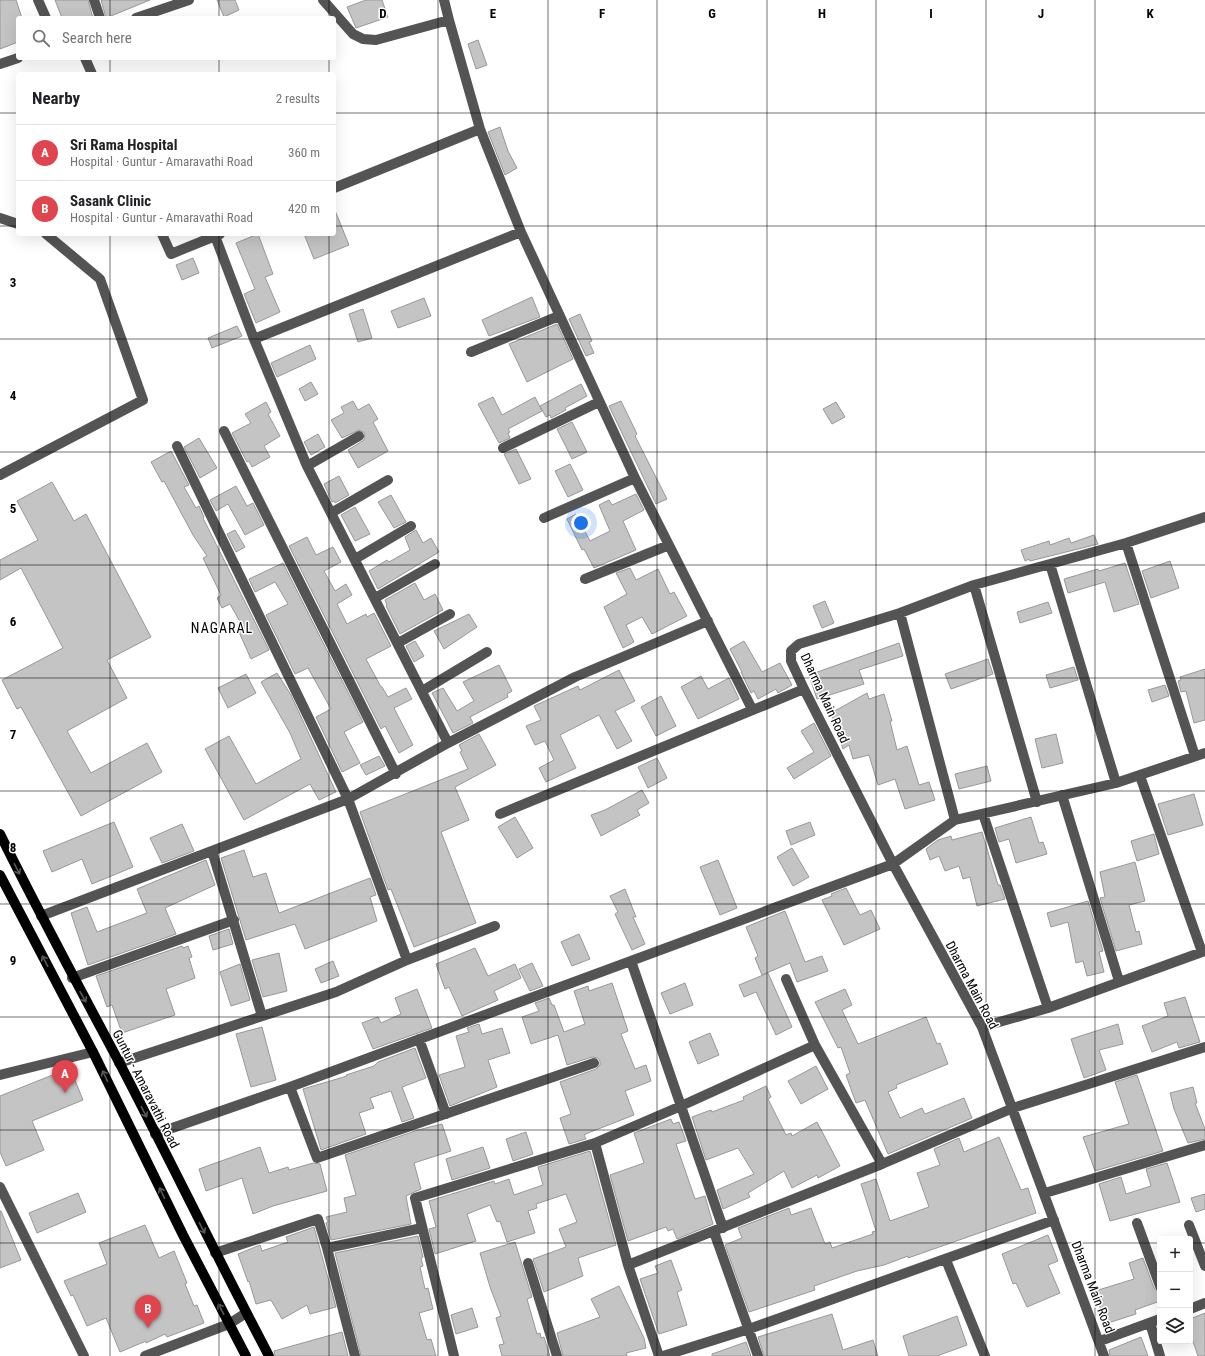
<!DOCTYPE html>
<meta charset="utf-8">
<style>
body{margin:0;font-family:"Roboto Condensed",sans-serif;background:#f6f6f6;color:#202124}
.controls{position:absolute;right:12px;bottom:12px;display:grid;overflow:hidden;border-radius:4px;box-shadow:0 4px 16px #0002}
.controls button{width:36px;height:36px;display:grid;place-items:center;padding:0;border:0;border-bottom:1px solid #e0e0e0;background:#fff;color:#202124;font:20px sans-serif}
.you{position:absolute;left:581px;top:523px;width:14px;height:14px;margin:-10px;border:3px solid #fff;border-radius:50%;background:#1a73e8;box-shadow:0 0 0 6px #1a73e833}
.badge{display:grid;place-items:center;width:26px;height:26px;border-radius:50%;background:#0b8043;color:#fff;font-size:13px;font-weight:700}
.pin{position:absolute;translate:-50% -33px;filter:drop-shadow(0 1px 2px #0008)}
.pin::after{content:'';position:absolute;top:21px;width:14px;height:12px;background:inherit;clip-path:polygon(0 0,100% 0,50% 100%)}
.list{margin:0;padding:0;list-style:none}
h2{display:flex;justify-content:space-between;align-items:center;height:52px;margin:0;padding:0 16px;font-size:17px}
h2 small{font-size:13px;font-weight:400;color:#757577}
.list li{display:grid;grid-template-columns:26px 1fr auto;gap:12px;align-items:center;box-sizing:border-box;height:56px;padding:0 16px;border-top:1px solid #e0e0e0}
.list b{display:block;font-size:15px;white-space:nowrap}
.list p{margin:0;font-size:13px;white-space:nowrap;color:#757577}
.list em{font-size:13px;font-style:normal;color:#757577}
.icon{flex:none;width:22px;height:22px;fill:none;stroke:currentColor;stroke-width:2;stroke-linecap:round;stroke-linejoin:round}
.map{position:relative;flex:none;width:1205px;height:1356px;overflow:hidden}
.search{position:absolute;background:#fff;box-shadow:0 4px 16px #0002;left:16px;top:16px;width:320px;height:44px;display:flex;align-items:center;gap:10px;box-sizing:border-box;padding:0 14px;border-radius:4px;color:#757577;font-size:15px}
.panel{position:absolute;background:#fff;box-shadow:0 4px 16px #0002;left:16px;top:72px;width:320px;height:164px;border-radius:4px}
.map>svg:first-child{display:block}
</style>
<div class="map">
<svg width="1205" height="1356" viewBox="0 0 1205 1356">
<rect width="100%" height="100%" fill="#fff"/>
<path fill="#c4c4c4" stroke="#989898" d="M0,0h16l6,18h-4v24l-18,7z
M55,0h33l5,18h-31z
M101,0h49l-44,18z
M217,0h18l4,10 -15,7z
M366,0h16l6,17 -32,11 -9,-21z
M478,40l9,25 -11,4 -8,-25z
M500,127l8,24 9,17 -12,7 -17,-43z
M334,208l15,37 -35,14 -10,-25h30z
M258,234l15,40 -8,3 15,35 -24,11 -12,-29 11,-5 -19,-46z
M193,258l6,15 -17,7 -6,-15z
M532,297l8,20 -51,19 -7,-16z
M424,298l7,18 -33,12 -7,-17z
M363,309l9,29 -14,4 -9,-28z
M580,314l12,27 -3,1 5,11 -8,3 -17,-37z
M557,324l16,35 -46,23 -18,-38z
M237,326l5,10 -30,12 -4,-10z
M310,345l6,14 -39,18 -6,-14z
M311,382l7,12 -13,7 -6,-12z
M581,384l6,12 -22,12 1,2 -15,8 -1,-3 -4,2 -6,-11z
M493,397l9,18 33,-18 7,14 -34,18 2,3 -2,1 2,5 -11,5 -21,-39z
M353,401l5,9 11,-6 9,15 -5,3 15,29 -30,17 -10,-18 16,-10 1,-7 -6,-3 -17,8 -11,-18 13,-7 -3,-6z
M621,401l16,33 -2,2 32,63 -11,5 -47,-98z
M266,402l5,10 -3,2 12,22 -16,10 6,11 -18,10 -3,-6 -2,1 -15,-29 19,-10 -6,-9z
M836,402l9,15 -13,7 -9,-15z
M572,422l15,30 -15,7 -15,-30z
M318,434l7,13 -14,8 -7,-13z
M199,438l18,30 -17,10 -16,-31z
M516,449l15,30 -12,5 -15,-30z
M171,451l18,34 -5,2 12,21 3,-2 5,11 -1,1 66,132 -18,9 -13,-29 5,-3 -13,-23 -8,4 -5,-10 4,-3 -18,-37 4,-2 -14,-21 -29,-54 -2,1 -11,-20z
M570,464l13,26 -15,7 -13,-26z
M339,476l10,19 -14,8 -1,-2 -2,1 -8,-18z
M52,482l22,39 12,-7 65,123 -44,23 20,38 -60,33 24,42 56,-30 15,29 -81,44 -60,-109 -4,2 -15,-29 61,-32 -42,-80 -21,12v-20l38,-20 -21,-39z
M236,486l11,20 6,-3 11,22 -19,10 -17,-31 -12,7 -6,-11z
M636,494l8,16 -21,11 13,29 -42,18 -10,-19 -2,1 -15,-31 9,-5 14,27 20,-10 -11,-26 10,-5 3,5z
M391,495l15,27 -12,6 -16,-26z
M355,507l15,27 -15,7 -14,-26z
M235,530l10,17 -9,5 -9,-18z
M416,530l7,13 8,-5 8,14 -61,37 -9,-18 18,-11 2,2 21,-12 -5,-13z
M1094,535l4,9 -68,17 -1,-2 -4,2 -4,-11 28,-9 1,4 19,-7 2,5z
M307,537l9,18 17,-8 8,15 -17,9 11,20 11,-7 6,11 -15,9 10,20 19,-10 1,3 7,-4 17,33 -25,13 15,28h1l6,10 18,-9 6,11 -18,9 19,37 -14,8 -14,-27 -4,3 -92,-183z
M1170,561l9,27 -28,10 -9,-27z
M283,563l80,159 -19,10 16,31 -18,9 -26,-55 15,-8 -23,-41 -13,6 -29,-59 22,-11 -13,-22 -20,10 -6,-13z
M1125,563l14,41 -25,8 -9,-30 -37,11 -4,-14 34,-10 1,2z
M630,568l6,12 22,-11 12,25 4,-2 13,24 -35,18 -10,-17 -16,8 8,17 -11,6 -19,-41 23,-13 -11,-21z
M415,583l9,17 11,-6 8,16 -43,24 -14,-28 1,-1 -2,-5z
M825,601l9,22 -12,5 -9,-22z
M1048,602l4,11 -32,10 -3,-11z
M469,614l8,13 -33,22 -10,-18z
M415,641l9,15 -10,6 -8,-16z
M744,641l18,31 18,-9 12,22 -14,8 -2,-4 -18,10 -4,-8 -3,2 -10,-21h1l-12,-23z
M899,643l4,13 -44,14 5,14 -47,15 -8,-24z
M988,659l5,15 -42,15 -6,-15z
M499,665l13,26 -5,3 1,3 -38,20 3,6 -20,10 -21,-40 11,-5 14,23 17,-10 -11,-19z
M1074,667l4,13 -28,8 -4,-13z
M1205,669v51l-11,3 -8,-32 -5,1 -3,-11 3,-1 -1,-3z
M619,670l16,31 -20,10 17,30 -15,8 -18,-34 -39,20 16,33 -30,14 -7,-14 15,-8 -9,-19 -10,4 -9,-19 15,-6 -7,-14 44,-20 2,4z
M277,673l14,22 45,97 -17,8 -9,-16 -66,36 -39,-71 24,-13 27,48 45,-25 -11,-26 -29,-51z
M246,674l10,19 -28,15 -10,-20z
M701,676l7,13 21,-11 10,21 -41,20 -17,-32z
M1165,685l4,11 -17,6 -4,-12z
M867,693l2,6 15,-5 8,27h-2l7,29 10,-4 12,39 10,-3 6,18 -30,9 -10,-30 -17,6 -9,-30 -16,4 -4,-14 -6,4 -12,-36z
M661,696l15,30 -20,10 -15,-29z
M814,723l17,33 -37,23 -7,-11 27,-16 -13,-21z
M479,734l17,31 -41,22 14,33 -28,12 35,91 -62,24 -23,-58 -3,1 -28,-78 108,-43 -8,-17 2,-1 -3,-6z
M1056,734l7,29 -21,5 -7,-29z
M379,756l6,10 -19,9 -6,-10z
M657,758l10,20 -19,10 -10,-21z
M987,766l4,15 -32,8 -4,-15z
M642,790l7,13 -12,7 3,5 -39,21 -10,-21 14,-5z
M1194,794l9,31 -35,10 -10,-31z
M515,817l18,31 -16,10 -19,-31z
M1031,817l8,26 4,-1 4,12 -31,9 -7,-24 -10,3 -4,-14z
M114,822l19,45 -41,17 -10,-25 -30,13 -9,-21z
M810,822l5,13 -24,10 -5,-14z
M182,824l12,27 -32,12 -12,-25z
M982,832l16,53h2l5,14 -28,7 -7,-29 -7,2 -4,-13 -14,5 -6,-15 -9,4 -4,-11 12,-9 13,-4 1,4z
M1154,834l5,20 -22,7 -6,-20z
M792,848l17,29 -16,9 -16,-29z
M244,850l9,27 13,-4 13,40 91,-35 6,17 -6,2 7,24 -72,28 -10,-25 -49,16 -25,-82z
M206,860l9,25 -50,23 11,26 -88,31 -17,-52 16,-6 10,25 50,-19 -10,-24z
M718,860l19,48 -17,7 -20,-48z
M1135,862l10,39 -16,4 7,27 3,-1 3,13 -26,7 -16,-53 5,-1 -5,-25z
M846,888l14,27 11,-5 9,19 -36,16 -22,-45 10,-4 -1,-2z
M625,889l11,28h-3l12,27 -13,6 -17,-36 3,-2 -8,-16z
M1088,901l15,50 -4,1 5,20 -17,4 -4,-15 -7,2 -8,-41 -17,5 -4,-14z
M785,911l20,51 17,-6 6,15 -31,11 -7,-19 -28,12 -7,-17 3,-2 -12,-29z
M229,929l4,15 -20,6 -4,-14z
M579,934l11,25 -18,7 -11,-24z
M182,946l1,2 5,-2 4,11 -3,1 6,20 -29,11 9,26 -53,18 -10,-28 -5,2 -11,-31z
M475,948l13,28 27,-12 6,14 -27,13 4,9 -36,16 -13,-29 -4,2 -9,-25z
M279,953l8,38 -24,6 -11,-37z
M333,961l6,15 -18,7 -6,-14z
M532,963l11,23 -13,5 -11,-22z
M240,964l10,36 -19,6 -11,-34z
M768,973l24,54 -16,8 -20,-43 -12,5 -5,-12z
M612,983l16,48 -7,3 14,35 11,-4 5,16 -26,10 9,24 -46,18 -4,2 2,4 -17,5 -9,-26 11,-4 -11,-32 36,-13 4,-4v-4l-2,-3 -6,-1 -25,8 -9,-30 -27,9 -9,-27 17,-6 -4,-8 14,-5 3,7h2l10,27 21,-8 -11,-33 14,-5 1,5z
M685,983l8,22 -23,9 -9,-21z
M417,989l15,39 -59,21 -11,-26 16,-6 3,6 20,-9 -6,-16z
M845,989l7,16 -10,5 16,34 68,-27 11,27 3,-1 8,21 -52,21 1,3 -9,4 12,26 22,-10 3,6 39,-16 8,20 -84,36 -23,-54 -9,3 -10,-28 4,-2 -9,-26 -3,1 -23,-46z
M1185,997l15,45 -21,6 -2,-6 -25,10 -10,-26 26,-10 -4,-13z
M479,1024l3,10 20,-6 8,25 -22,7 9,27 -47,19 -11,-31 26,-8 -9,-31 13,-4 -2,-4z
M1118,1024l5,20 -24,6 7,20 -22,8 -13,-39z
M262,1027l14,53 -25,7 -15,-53z
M710,1033l9,22 -21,9 -9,-22z
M415,1048l11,30 -24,9 12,31 -12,4 -11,-31 -21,7 4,10 -15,5 7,21 -45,16 -18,-61 44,-13 -1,-1 28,-9 4,-4z
M816,1066l12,23 -27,15 -13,-23z
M70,1068l13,32 -51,21 12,29 -38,16 -6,-14v-56z
M1137,1075l26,76 -68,20 -12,-34 46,-13 -14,-42z
M766,1086l5,11 -3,2 18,36 5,-2 1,3 25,-14 23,44 -22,12 -1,-3 -25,13 -8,-17 -36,22 2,4 -27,12 -6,-19 37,-16 -16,-26 -32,12 -14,-43 19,-7 1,2 32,-12 -1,-3z
M1193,1087l4,16h-2l10,26v10l-17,4 -14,-34 -4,-16z
M671,1119l2,5 6,-2 7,19 -10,3 19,55 10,-3 8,28 -36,15 -4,-10 -5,2 -2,-4 -38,14 -18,-66 34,-12 -10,-30z
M442,1124l9,27 -37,12 7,26 -15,7 5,28 -80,16 -5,-17 2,-1 -2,-5 21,-5 -3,-14 12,-3 -11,-40 73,-25z
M526,1132l7,22 -20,7 -7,-22z
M999,1137l22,53 7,-2 8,25 -128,45v-2l-24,9 -27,6 -43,15 1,4 -66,22 -24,-67 17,-7 -4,-10 51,-20 2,7 20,-7 14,36 5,-2 2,6 41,-14 -1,-2 4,-1 -15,-47 15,-5 14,42 39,-14 -12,-34 23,-8 -6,-16 25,-11 5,14z
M260,1147l9,26 19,-6 1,3 24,-7 7,1 7,27 -54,15 -20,8 -11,-36 -36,13 -7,-22z
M483,1147l7,21 -38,12 -6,-21z
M590,1151l26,94 -38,13 5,18 -39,16 -11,-33 33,-12 -7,-18 18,-7 -11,-28 -30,10 1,4 -9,3 7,22 -28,9 -7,-21 -3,1 -7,-17 -23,9 9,27 -41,13 -6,-25 7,-2 -7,-26 65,-20 1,3 14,-5 5,16 29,-10 -5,-18z
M1167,1163l13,39 -70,19 -11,-37 22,-7 5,17 25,-8 -5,-17z
M78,1193l8,19 -49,21 -8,-20z
M1205,1194v15l-9,3 -5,-14z
M0,1211h1l20,49 -21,8z
M145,1225l14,33 15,-7 13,32 -2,1 9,22 3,-1 7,18 -37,14 -2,-3 -19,9v-2l-26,11 -14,-34 -19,8 -14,-31 -2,1 -7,-15 43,-17 -8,-21z
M314,1227l22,80 -26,7 -3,-9 -25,14 -11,-19 -15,4 -7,-23 -1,1 -10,-28 22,-9 2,6 26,-9 -2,-5z
M1048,1235l10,26 -10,4 12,28 -33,14 -11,-24 -3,1 -11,-30z
M418,1236l5,21 -2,1 2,8 -3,1 5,22 3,-1 5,21 -14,4 8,27 4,-1 5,17h-75l-26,-103z
M515,1242l17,55 -5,2 10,35 3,-1 1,5 3,-1 6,19h-48l-3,-11 5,-1 -8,-26 5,-2 -11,-29 -10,-34z
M1143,1258l11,30 6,4v9l-25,9 1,4 -31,10 -10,-33 39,-12 -5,-16z
M671,1260l11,30 -5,2 10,33 -28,9 -19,-55 18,-6 -3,-7z
M619,1286l25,52 2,10 -20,5 1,3h-64l-6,-23 43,-16 -9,-18z
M472,1308l6,19 -22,7 -5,-19z
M1205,1313v43h-7l-8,-23v-14z
M832,1314l11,36 30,-10 5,16h-114l-6,-19z
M957,1316l10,29 -30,11h-28l-6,-20z
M342,1332l6,24h-73l-1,-5z
M1141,1337l7,19h-38l-1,-6z
M746,1342l5,14h-39v-2z"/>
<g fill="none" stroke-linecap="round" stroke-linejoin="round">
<path stroke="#545454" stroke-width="10" d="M38,0l8,18
M94,0l6,18
M323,0l30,34 10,5 13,1 73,-20 31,109 41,103 114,246 117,231
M444,0l5,20
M136,18l53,-18
M85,58l7,16
M0,64l18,-6
M334,188l146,-59
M0,218l18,6
M162,234l9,20 49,-20
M215,236l39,103 53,127 141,277
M254,339l267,-107
M471,352l88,-36
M224,431l172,343
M177,446l171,353 59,161
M503,448l96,-46
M307,466l52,-30
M0,475l143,-75 -43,-121 -54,-45
M331,513l57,-33
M544,518l91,-40
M1126,543l69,213
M355,559l56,-33
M1050,564l66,219
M585,579l84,-34
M974,585l63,217
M375,598l60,-34
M900,613l55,207
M398,643l52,-29
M422,691l65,-39
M1140,776l62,176
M1062,795l57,186
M500,814l304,-125
M983,814l65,194
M212,851l50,165
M41,916l307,-117 100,-56 127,-66 133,-56
M631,961l92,267
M72,978l162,-58
M786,979l29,66 67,119
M982,1027l66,-19 157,-57
M419,1039l27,75
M119,1063l217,-71 71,-32 88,-34
M0,1075l93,-23
M290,1087l27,71 277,-95
M155,1134l135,-47 603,-223 62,-44 161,-37 89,-30
M595,1143l33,122 31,91
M0,1187l84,169
M1045,1193l160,-48
M1137,1223l23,63
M1189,1225l16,41
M714,1232l44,124
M327,1248l95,-20
M215,1253l103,-34 9,29 28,108
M946,1260l39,96
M528,1263l29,93
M628,1265l254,-101 131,-56 192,-61
M1190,1309l15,-6
M1150,1323l10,33
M1100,1341l60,-22
M145,1356l84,-32 17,-11
M454,1356l-39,-158 180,-55 86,-37 134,-61
M663,1356l86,-27 305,-109
M1104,1356l-122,-329 -89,-163 -89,-175 -13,-28v-10l8,-7 101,-31 74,-28 152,-42 79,-26"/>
<path stroke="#000" stroke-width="10" d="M0,834c38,77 79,153 119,228 51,98 99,197 150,294
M0,875l93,177 90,183 63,121"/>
</g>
<defs><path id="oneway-shaft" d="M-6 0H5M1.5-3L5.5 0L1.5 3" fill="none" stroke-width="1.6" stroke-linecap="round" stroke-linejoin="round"/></defs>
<g stroke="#595959">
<use href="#oneway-shaft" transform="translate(17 869) rotate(63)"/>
<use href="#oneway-shaft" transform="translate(45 961) rotate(-117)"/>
<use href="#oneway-shaft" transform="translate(83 997) rotate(61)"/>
<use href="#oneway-shaft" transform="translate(105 1076) rotate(-116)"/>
<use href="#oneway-shaft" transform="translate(144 1112) rotate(63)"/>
<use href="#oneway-shaft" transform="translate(162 1193) rotate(-116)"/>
<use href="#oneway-shaft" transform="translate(202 1228) rotate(63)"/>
<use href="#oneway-shaft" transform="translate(221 1309) rotate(-117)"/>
</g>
<path fill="none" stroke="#000" stroke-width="1" stroke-opacity="0.55" d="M110,0v18M219,0v18M329,0v18M438,0v1356M548,0v1356M657,0v1356M767,0v1356M876,0v1356M986,0v1356M1095,0v1356M110,58v16M219,58v16M329,58v16M0,113h18M334,113h871M0,226h18M334,226h871M110,234v1122M219,234v1122M329,234v1122M0,339h1205M0,452h1205M0,565h1205M0,678h1205M0,791h1205M0,904h1205M0,1017h1205M0,1130h1205M0,1243h1160M1190,1243h15"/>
<g text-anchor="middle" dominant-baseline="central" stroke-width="3" stroke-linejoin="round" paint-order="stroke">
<g font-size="13" fill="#000" stroke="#fff">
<text transform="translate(825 698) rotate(65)">Dharma Main Road</text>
<text transform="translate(972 985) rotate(62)">Dharma Main Road</text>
<text transform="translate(146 1089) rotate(63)">Guntur - Amaravathi Road</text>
<text transform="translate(1093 1287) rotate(69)">Dharma Main Road</text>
</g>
<g font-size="14" letter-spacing="1" fill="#000" stroke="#fff">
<text x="222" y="628">NAGARAL</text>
</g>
</g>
<g font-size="13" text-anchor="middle" font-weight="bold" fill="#000" stroke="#fff" stroke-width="3" stroke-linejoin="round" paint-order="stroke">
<text x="383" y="18">D</text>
<text x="493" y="18">E</text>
<text x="602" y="18">F</text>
<text x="712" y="18">G</text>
<text x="822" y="18">H</text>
<text x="931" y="18">I</text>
<text x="1041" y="18">J</text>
<text x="1150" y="18">K</text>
<text x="13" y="287">3</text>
<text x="13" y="400">4</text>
<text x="13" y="513">5</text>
<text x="13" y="626">6</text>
<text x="13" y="739">7</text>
<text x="13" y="852">8</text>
<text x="13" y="965">9</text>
</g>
</svg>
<div class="controls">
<button>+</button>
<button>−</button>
<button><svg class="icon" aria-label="layers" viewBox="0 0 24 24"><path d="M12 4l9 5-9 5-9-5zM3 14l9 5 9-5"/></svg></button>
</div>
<div class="you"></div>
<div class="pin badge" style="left:65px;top:1093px;background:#e0444e">A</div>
<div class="pin badge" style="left:148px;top:1328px;background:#e0444e">B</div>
<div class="search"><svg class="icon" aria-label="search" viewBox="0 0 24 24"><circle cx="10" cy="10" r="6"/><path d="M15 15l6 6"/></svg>Search here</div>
<section class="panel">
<h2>Nearby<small>2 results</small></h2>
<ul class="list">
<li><span class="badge" style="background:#e0444e">A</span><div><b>Sri Rama Hospital</b><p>Hospital · Guntur - Amaravathi Road</p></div><em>360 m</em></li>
<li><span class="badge" style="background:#e0444e">B</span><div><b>Sasank Clinic</b><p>Hospital · Guntur - Amaravathi Road</p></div><em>420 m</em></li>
</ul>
</section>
</div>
